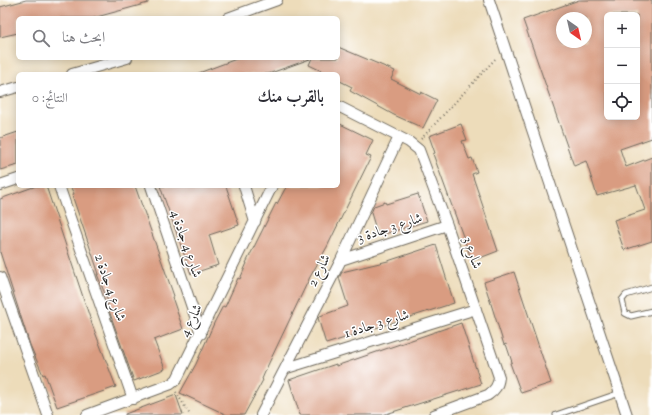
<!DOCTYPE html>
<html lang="ar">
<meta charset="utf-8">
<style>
body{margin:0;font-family:"Sorts Mill Goudy",Amiri,serif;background:#f7f7f7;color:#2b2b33;direction:rtl}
.controls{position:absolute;right:12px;top:12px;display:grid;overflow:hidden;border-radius:6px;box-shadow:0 2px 10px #0003}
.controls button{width:36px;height:36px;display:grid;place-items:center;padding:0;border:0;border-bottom:1px solid #e1e1e2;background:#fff;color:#2b2b33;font:20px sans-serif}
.compass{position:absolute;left:556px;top:12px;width:36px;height:36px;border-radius:50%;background:#fff;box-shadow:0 2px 10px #0003;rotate:146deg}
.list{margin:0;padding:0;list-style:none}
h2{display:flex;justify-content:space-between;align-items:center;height:52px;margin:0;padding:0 16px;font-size:17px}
h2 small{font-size:13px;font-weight:400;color:#7c7c81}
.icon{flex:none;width:22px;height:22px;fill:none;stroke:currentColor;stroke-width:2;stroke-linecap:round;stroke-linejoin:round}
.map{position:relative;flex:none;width:652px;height:415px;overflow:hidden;direction:ltr}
.search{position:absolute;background:#fff;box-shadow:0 2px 10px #0003;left:16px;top:16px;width:324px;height:44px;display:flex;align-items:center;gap:10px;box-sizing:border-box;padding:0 14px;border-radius:6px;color:#7c7c81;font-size:15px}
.panel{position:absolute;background:#fff;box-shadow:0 2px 10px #0003;left:16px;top:72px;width:324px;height:116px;border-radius:6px;direction:rtl}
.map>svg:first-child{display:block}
</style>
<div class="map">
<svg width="652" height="415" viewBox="0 0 652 415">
<rect width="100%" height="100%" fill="#fff"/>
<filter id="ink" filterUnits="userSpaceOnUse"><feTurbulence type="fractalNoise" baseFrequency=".025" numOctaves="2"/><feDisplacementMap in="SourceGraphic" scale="8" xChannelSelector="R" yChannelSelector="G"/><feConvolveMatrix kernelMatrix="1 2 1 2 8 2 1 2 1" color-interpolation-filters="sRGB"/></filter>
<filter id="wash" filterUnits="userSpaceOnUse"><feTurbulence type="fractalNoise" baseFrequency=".012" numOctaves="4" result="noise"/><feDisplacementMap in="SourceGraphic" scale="16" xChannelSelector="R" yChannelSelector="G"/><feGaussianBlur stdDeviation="0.9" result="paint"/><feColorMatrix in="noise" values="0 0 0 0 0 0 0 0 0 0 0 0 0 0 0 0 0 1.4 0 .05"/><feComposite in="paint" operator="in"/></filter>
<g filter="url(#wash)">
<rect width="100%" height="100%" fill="#eddcba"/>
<g id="blocks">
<path fill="#d99c81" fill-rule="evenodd" d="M26,0h122v3l-55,15h-75v15l-18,4v-30z
M579,0h73v138l-32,11 6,18 26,-10v84l-28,9 -10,-30 31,-10 -9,-25 -39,11 -11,-35 -12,5 -51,-146zM607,15h30v102h-30zM562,18h24v24h-24z
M338,47l57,24 -4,8 30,15v-2l16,8 -14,28 -29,-13 -44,-24 2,-4 -14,-7v-6h-10l-19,-9 3,-7h26z
M239,58h71v1l-42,15h-72z
M338,123l35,17 -7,15 5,2 -44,90 -17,30 -42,88 -6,14 1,1 -19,35h-17l-47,-22 16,-29 19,-43 8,-15 2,1 13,-29 2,1 7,-16h-1l30,-60 1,1 8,-15 3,-3h50z
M461,124l6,16 -5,1 7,18 3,-1 5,14 -5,2 26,77 -26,10 -39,-107 2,-1 -6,-17z
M18,132v33l-18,5v-32z
M36,186h10l46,138 24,63 -59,20 -12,-33 -2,1 -13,-30 -30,-93v-53z
M70,186h65l39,110 -2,1 11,32 -29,11 11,29 -31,12 -27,-76 2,-1 -12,-30h2l-27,-79 2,-1z
M160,186h66l13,39 -30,10 9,30 -27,9z
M418,194l9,27 -49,15 -7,-23 3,-7 11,-4 1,2z
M436,245l18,58 -128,41 -8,-26 2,-2 28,-10 -9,-28 3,-6 46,-11z
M514,272l37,111 -30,10 -11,-30 2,-1 -6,-18 -2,1 -5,-16 -15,-47z
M461,323l20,61 -98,31h-83l-11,-35 47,-16v2z
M176,395l7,20h-58v-1z"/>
</g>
</g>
<g filter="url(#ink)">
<use href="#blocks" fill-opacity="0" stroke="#6f695d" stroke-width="1"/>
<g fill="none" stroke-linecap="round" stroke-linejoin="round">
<g stroke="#6f695d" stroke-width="7">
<path id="lane" d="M652,287l-26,8 -4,5 3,13 6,3 21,-5
M556,415l64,-22"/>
</g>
<g stroke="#6f695d" stroke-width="12">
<path id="street" d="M489,0l138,415
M228,18l49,-18
M72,74l55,-16
M0,92l18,-5
M338,106l71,36 10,8 28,75 52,152c-1,9 -4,13 -11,18l-54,20
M0,185l18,-6
M59,186l74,213
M151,186l50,148
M244,186l11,36
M341,260l106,-35
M0,277l48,138
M287,368l189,-59
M87,415l84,-31 6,-5 95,-193
M261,415l80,-155 58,-123"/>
</g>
<path stroke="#6f695d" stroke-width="2" stroke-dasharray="1 3" stroke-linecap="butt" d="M421,139l76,-82
M176,392l14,23"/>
<use href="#lane" stroke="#fff" stroke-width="5"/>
<use href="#street" stroke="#fff" stroke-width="10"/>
</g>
</g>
<g text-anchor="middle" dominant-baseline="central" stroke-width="3" stroke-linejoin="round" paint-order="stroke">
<g font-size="14" fill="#2b2b2b" stroke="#fff">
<text transform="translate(390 229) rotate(-18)">شارع 3 جادة 3</text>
<text transform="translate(185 244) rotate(71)">شارع 4 جادة 4</text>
<text transform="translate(471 253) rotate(71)">شارع 3</text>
<text transform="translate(320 271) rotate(-63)">شارع 2</text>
<text transform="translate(109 288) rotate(71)">شارع 4 جادة 2</text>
<text transform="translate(192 321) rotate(-64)">شارع 4</text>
<text transform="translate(377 325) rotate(-17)">شارع 3 جادة 1</text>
</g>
</g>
</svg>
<div class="controls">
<button>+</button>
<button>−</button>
<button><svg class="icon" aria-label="locate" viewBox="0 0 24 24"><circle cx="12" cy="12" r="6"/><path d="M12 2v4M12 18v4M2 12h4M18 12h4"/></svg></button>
</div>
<svg class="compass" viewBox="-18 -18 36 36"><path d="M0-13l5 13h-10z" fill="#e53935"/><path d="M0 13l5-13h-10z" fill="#7c7c81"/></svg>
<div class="search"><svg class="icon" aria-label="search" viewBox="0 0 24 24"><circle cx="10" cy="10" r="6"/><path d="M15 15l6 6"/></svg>ابحث هنا</div>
<section class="panel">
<h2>بالقرب منك<small>النتائج: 0</small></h2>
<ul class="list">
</ul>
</section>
</div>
